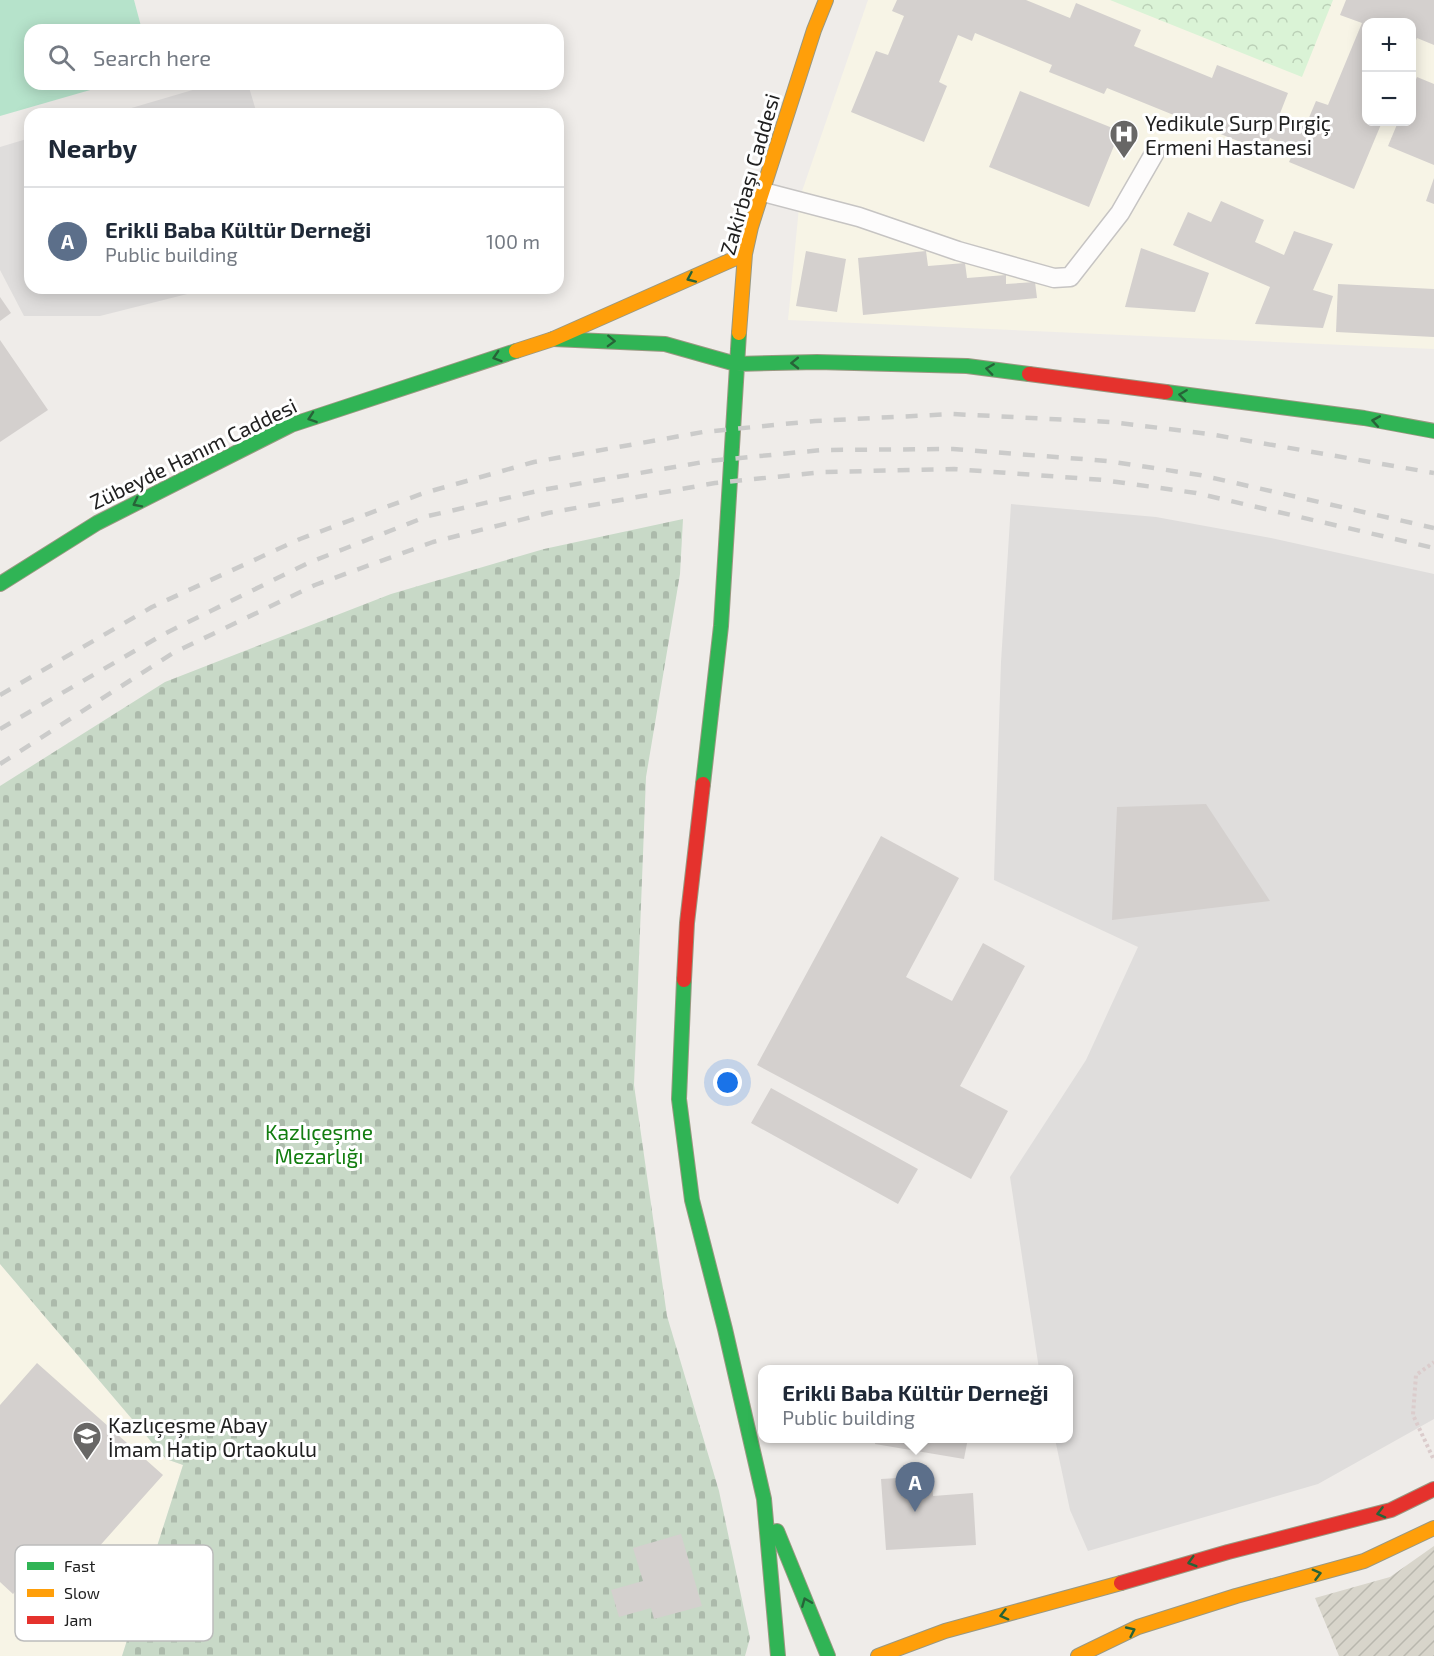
<!DOCTYPE html>
<meta charset="utf-8">
<style>
body{margin:0;font-family:"Exo 2",sans-serif;background:#f6f6f7;color:#1f2937}
.controls{position:absolute;right:18px;top:18px;display:grid;overflow:hidden;border-radius:12px;box-shadow:0 3px 15px #0003}
.controls button{width:54px;height:54px;display:grid;place-items:center;padding:0;border:0;border-bottom:2px solid #e0e1e3;background:#fff;color:#1f2937;font:30px sans-serif}
.you{position:absolute;left:728px;top:1083px;width:21px;height:21px;margin:-15px;border:4px solid #fff;border-radius:50%;background:#1a73e8;box-shadow:0 0 0 9px #1a73e833}
.badge{display:grid;place-items:center;width:39px;height:39px;border-radius:50%;background:#db2777;color:#fff;font-size:20px;font-weight:700}
.pin{position:absolute;translate:-50% -50px;filter:drop-shadow(0 2px 3px #0008)}
.pin::after{content:'';position:absolute;top:32px;width:21px;height:18px;background:inherit;clip-path:polygon(0 0,100% 0,50% 100%)}
.popup{position:absolute;left:758px;top:1365px;width:315px;height:78px;box-sizing:border-box;display:grid;place-content:center;border-radius:12px;background:#fff;filter:drop-shadow(0 2px 4px #0005);font-size:20px;white-space:nowrap;color:#747a83}
.popup b{font-size:22px;color:#1f2937}
.popup::after{content:'';position:absolute;left:50%;top:100%;margin-left:-12px;border:12px solid transparent;border-top-color:#fff}
.list{margin:0;padding:0;list-style:none}
h2{display:flex;justify-content:space-between;align-items:center;height:78px;margin:0;padding:0 24px;font-size:26px}
h2 small{font-size:20px;font-weight:400;color:#747a83}
.list li{display:grid;grid-template-columns:39px 1fr auto;gap:18px;align-items:center;box-sizing:border-box;height:108px;padding:0 24px;border-top:2px solid #e0e1e3}
.list b{display:block;font-size:22px;white-space:nowrap}
.list p{margin:0;font-size:20px;white-space:nowrap;color:#747a83}
.list em{font-size:20px;font-style:normal;color:#747a83}
.icon{flex:none;width:33px;height:33px;fill:none;stroke:currentColor;stroke-width:2;stroke-linecap:round;stroke-linejoin:round}
.map{position:relative;flex:none;width:1434px;height:1656px;overflow:hidden}
.search{position:absolute;background:#fff;box-shadow:0 3px 15px #0003;left:24px;top:24px;width:540px;height:66px;display:flex;align-items:center;gap:15px;box-sizing:border-box;padding:0 21px;border-radius:18px;color:#747a83;font-size:22px}
.panel{position:absolute;background:#fff;box-shadow:0 3px 15px #0003;left:24px;top:108px;width:540px;height:186px;border-radius:18px}
.map>svg:first-child{display:block}
</style>
<div class="map">
<svg width="1434" height="1656" viewBox="0 0 1434 1656">
<defs>
<pattern id="construction-furrows" width="10" height="10" patternUnits="userSpaceOnUse" patternTransform="scale(1.5)"><rect width="10" height="10" fill="#d8d5cb"/><path d="M-1 1l2-2M0 10L10 0M9 11l2-2" fill="none" stroke="#b9b7ae"/></pattern>
<pattern id="cemetery-stones" width="16" height="16" patternUnits="userSpaceOnUse" patternTransform="scale(1.5)"><rect width="16" height="16" fill="#c8d9c7"/><path d="M2 7V4a2 2 0 0 1 4 0v3zM10 15v-3a2 2 0 0 1 4 0v3z" fill="#acbaab"/></pattern>
<pattern id="park-crowns" width="20" height="18" patternUnits="userSpaceOnUse" patternTransform="scale(1.5)"><rect width="20" height="18" fill="#daf3d6"/><path d="M2 6a3 3 0 1 1 6 0M12 15a3 3 0 1 1 6 0" fill="none" stroke="#bbd0b7"/></pattern>
</defs>
<rect width="100%" height="100%" fill="#efece9"/>
<path fill="#f7f4e6" fill-rule="evenodd" d="M868,0h566v349l-646,-29 12,-123zM1366,22h46v100h-46z
M0,1264l166,195 17,6 -61,191h-122z"/>
<path fill="url(#construction-furrows)" d="M1434,1546v110h-95l-24,-58 75,-21z"/>
<path fill="url(#cemetery-stones)" d="M683,519l-3,55 -34,203 -12,308 33,231 52,175 31,147 -5,18h-623l61,-191 -17,-6 -166,-195v-478l165,-104 226,-88 153,-45z"/>
<path fill="url(#park-crowns)" d="M1110,0h223l-31,77z"/>
<path fill="#b6e3cb" d="M0,0h134l8,30h-112v54h81l-111,32z"/>
<path fill="#dfdddc" d="M213,84h35l9,30h-146z
M30,138v150h181l-111,28h-76l-24,-46v-123z
M1011,504l145,13 115,21 163,36v845l-116,65 -230,67 -18,-41 -15,-71 13,-1v-68l-29,-1 -29,-192 76,-117 52,-113 -144,-67 7,-218z"/>
<path fill="#d4d0ce" d="M897,0h129l44,18 6,-15 65,27 -7,16 78,32 5,-13 71,28 -9,23 26,11 11,-26 12,4 34,-82 -22,-8 6,-15h88v45l-17,-7 -5,12v-28h-46v100h16l-28,67 -65,-27 6,-13 -25,-11 -5,14 -158,-64 -3,6 -55,-22 3,-7 -77,-32 -3,8 -14,-6 -19,47 8,4 -23,56 -73,-30 25,-61 12,4 16,-39 -12,-5z
M1417,77l17,7v81l-46,-19 10,-24h14v-33z
M1020,91l100,40 -31,76 -100,-40z
M1434,178v26l-8,-3z
M1221,201l43,19 -9,22 29,13 10,-24 39,13 -20,46 20,6 -10,32 -68,-4 15,-37 -97,-42 15,-33 23,10z
M1141,248l68,25 -14,39 -70,-5z
M806,251l40,8 -9,53 -41,-6z
M926,251l2,15 37,-3 2,15 39,-3v9l29,-2 2,16 -174,17 -5,-57z
M1338,284l96,5v48l-98,-5z
M0,297l11,16 -11,8z
M0,340l48,70 -48,32z
M1206,804l64,97 -158,19 5,-113z
M881,836l78,42 -53,99 46,24 31,-58 42,23 -65,120 48,25 -37,68 -214,-114z
M771,1088l147,81 -20,35 -147,-81z
M37,1363l126,112 -100,112 -24,-21 -26,28 -13,-12v-177z
M876,1438h92l-4,21 -89,-15z
M932,1476l1,20 40,-3 3,52 -90,5 -5,-71z
M681,1534l21,72 -48,13 -3,-11 -32,9 -8,-27 32,-9 -10,-33z"/>
<g fill="none" stroke-linecap="round" stroke-linejoin="round">
<g stroke="#c6c4c3" stroke-width="21">
<path id="lane" d="M763,192l96,25 99,34 96,27 16,-1 50,-64 34,-59"/>
</g>
<g stroke="#999881" stroke-width="16">
<path id="fast" d="M553,339l112,5 71,20 81,-2 150,4 62,8
M1166,392l198,26 70,13
M0,584l97,-61 194,-98 225,-74
M703,784l18,-158 18,-293
M684,980l-5,119 13,101 33,129 39,170 14,157
M777,1531l51,125"/>
</g>
<g stroke="#999881" stroke-width="16">
<path id="slow" d="M739,333l6,-79 6,-27 63,-197 12,-30
M516,351l37,-12 192,-85
M878,1656l67,-25 176,-48
M1078,1656l60,-29 98,-31 128,-35 70,-33"/>
</g>
<g stroke="#999881" stroke-width="16">
<path id="jam" d="M1029,374l137,18
M684,980l3,-57 16,-139
M1121,1583l107,-31 163,-42 43,-21"/>
</g>
<path stroke="#dbcccc" stroke-width="4" stroke-dasharray="3 3" stroke-linecap="butt" d="M1433,1458l-20,-43 3,-40 18,-13"/>
<use href="#lane" stroke="#fdfcfc" stroke-width="18"/>
<use href="#fast" stroke="#30b455" stroke-width="14"/>
<use href="#slow" stroke="#ff9f0a" stroke-width="14"/>
<use href="#jam" stroke="#e5322d" stroke-width="14"/>
<path stroke="#cbcbca" stroke-width="4.5" stroke-dasharray="12 12" stroke-linecap="butt" d="M0,695l152,-88 148,-68 124,-46 110,-31 169,-30 112,-11 138,-7 158,8 98,12 225,39
M0,729l164,-95 144,-71 120,-47 114,-26 167,-29 113,-11 131,-1 154,12 93,14 234,53
M0,764l173,-111 142,-68 118,-43 115,-29 167,-30 109,-11 130,-3 149,11 93,13 238,55"/>
</g>
<defs><path id="oneway-chevron" d="M-2-3.5L2.5 0L-2 3.5" fill="none" stroke-width="1.6" stroke-linecap="round" stroke-linejoin="round" transform="scale(1.5)"/></defs>
<g stroke="#276338">
<use href="#oneway-chevron" transform="translate(691 278) rotate(156)"/>
<use href="#oneway-chevron" transform="translate(611 341) rotate(2)"/>
<use href="#oneway-chevron" transform="translate(497 357) rotate(162)"/>
<use href="#oneway-chevron" transform="translate(795 363) rotate(179)"/>
<use href="#oneway-chevron" transform="translate(990 369) rotate(-172)"/>
<use href="#oneway-chevron" transform="translate(1183 395) rotate(-172)"/>
<use href="#oneway-chevron" transform="translate(312 418) rotate(161)"/>
<use href="#oneway-chevron" transform="translate(1376 421) rotate(-170)"/>
<use href="#oneway-chevron" transform="translate(137 503) rotate(153)"/>
<use href="#oneway-chevron" transform="translate(1381 1513) rotate(166)"/>
<use href="#oneway-chevron" transform="translate(1192 1562) rotate(164)"/>
<use href="#oneway-chevron" transform="translate(1317 1574) rotate(-15)"/>
<use href="#oneway-chevron" transform="translate(806 1602) rotate(-112)"/>
<use href="#oneway-chevron" transform="translate(1004 1615) rotate(165)"/>
<use href="#oneway-chevron" transform="translate(1131 1631) rotate(-25)"/>
</g>
<defs>
<g id="hospital-pin" transform="scale(1.5)"><path d="M0 17L-7.5 6A9.5 9.5 0 1 1 7.5 6Z" fill="#686766" stroke="#fff"/><path d="M-5-5h3v3.5h4V-5h3V5h-3V1.5h-4V5h-3Z" fill="#fff"/></g>
<g id="school-pin" transform="scale(1.5)"><path d="M0 17L-7.5 6A9.5 9.5 0 1 1 7.5 6Z" fill="#686766" stroke="#fff"/><path d="M0-5L7-2L0 1L-7-2ZM-4 1L0 2.5L4 1V4Q0 6-4 4Z" fill="#fff"/></g>
</defs>
<g fill-rule="evenodd">
<use href="#hospital-pin" x="1124" y="134"/>
<use href="#school-pin" x="87" y="1436"/>
</g>
<g text-anchor="middle" dominant-baseline="central" stroke-width="6" stroke-linejoin="round" paint-order="stroke">
<g font-size="21" fill="#202020" stroke="#fff" text-anchor="start">
<text x="1145" y="122">Yedikule Surp Pırgiç<tspan x="1145" dy="24">Ermeni Hastanesi</tspan></text>
<text x="108" y="1424">Kazlıçeşme Abay<tspan x="108" dy="24">İmam Hatip Ortaokulu</tspan></text>
</g>
<g font-size="21" fill="#202020" stroke="#fff">
<text transform="translate(749 174) rotate(-74)">Zakirbaşı Caddesi</text>
<text transform="translate(193 453) rotate(-26)">Zübeyde Hanım Caddesi</text>
</g>
<g font-size="21" fill="#127d10" stroke="#fff">
<text x="319" y="1131">Kazlıçeşme<tspan x="319" dy="24">Mezarlığı</tspan></text>
</g>
</g>
<rect x="15" y="1545" width="198" height="96" rx="9" fill="#fff" stroke="#bcbcbc" stroke-width="1.5"/>
<rect x="27" y="1562" width="27" height="8" fill="#30b455"/>
<rect x="27" y="1589" width="27" height="8" fill="#ff9f0a"/>
<rect x="27" y="1616" width="27" height="8" fill="#e5322d"/>
<g font-size="16" fill="#202020">
<text x="64" y="1572">Fast</text>
<text x="64" y="1599">Slow</text>
<text x="64" y="1626">Jam</text>
</g>
</svg>
<div class="controls">
<button>+</button>
<button>−</button>
</div>
<div class="you"></div>
<div class="pin badge" style="left:915px;top:1512px;background:#5c6f8a">A</div>
<div class="popup"><b>Erikli Baba Kültür Derneği</b>Public building</div>
<div class="search"><svg class="icon" aria-label="search" viewBox="0 0 24 24"><circle cx="10" cy="10" r="6"/><path d="M15 15l6 6"/></svg>Search here</div>
<section class="panel">
<h2>Nearby<small></small></h2>
<ul class="list">
<li><span class="badge" style="background:#5c6f8a">A</span><div><b>Erikli Baba Kültür Derneği</b><p>Public building</p></div><em>100 m</em></li>
</ul>
</section>
</div>
